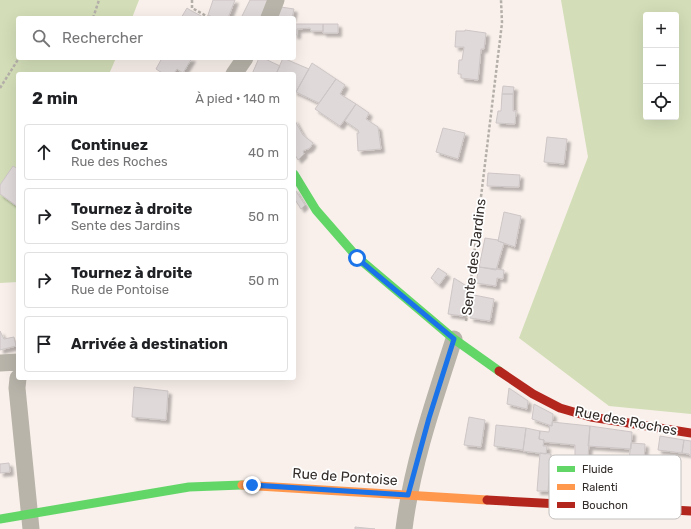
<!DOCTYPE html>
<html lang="fr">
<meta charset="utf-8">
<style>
body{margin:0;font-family:Rubik,sans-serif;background:#f2f2f2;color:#202124}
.controls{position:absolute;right:12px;top:12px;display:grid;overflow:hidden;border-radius:4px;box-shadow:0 4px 16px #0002}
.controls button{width:36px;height:36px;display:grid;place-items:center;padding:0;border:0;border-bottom:1px solid #e0e0e0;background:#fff;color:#202124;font:20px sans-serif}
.stop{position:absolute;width:12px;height:12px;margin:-9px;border:3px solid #1a73e8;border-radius:50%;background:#fff}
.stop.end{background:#1a73e8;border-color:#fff;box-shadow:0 1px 4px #0008}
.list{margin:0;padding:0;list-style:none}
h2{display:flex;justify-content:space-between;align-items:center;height:52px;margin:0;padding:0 16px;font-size:17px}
h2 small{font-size:13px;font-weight:400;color:#757577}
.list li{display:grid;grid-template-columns:26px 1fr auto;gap:12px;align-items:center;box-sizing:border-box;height:56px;margin:0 8px 8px;padding:0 8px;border:1px solid #e0e0e0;border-radius:4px}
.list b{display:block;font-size:15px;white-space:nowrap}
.list p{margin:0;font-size:13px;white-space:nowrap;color:#757577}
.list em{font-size:13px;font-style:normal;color:#757577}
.icon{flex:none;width:22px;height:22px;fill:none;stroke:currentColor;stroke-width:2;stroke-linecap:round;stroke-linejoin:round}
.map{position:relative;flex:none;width:691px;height:529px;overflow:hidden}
.search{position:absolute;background:#fff;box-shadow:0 4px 16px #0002;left:16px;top:16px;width:280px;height:44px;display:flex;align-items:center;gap:10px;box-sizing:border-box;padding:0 14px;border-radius:4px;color:#757577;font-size:15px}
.panel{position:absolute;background:#fff;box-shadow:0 4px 16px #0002;left:16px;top:72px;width:280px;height:308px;border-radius:4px}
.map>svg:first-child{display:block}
</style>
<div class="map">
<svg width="691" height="529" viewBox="0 0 691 529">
<defs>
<filter id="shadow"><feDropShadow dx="3.5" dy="3.5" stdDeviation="1" flood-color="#0004"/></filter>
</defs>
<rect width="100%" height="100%" fill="#f9f0eb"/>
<path fill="#d3deb8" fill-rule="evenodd" d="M0,0h139l-7,18h-114v40h98l-7,16h-91v208l-18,1z
M561,0h130v414l-82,-8 -90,-68 69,-181zM646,15h30v102h-30z"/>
<path fill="#e0d9d9" stroke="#cdc6c6" filter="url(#shadow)" d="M213,0h22l-7,18h-13l-7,-3z
M250,0h19l-9,18h-19z
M281,7l13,2 -2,9h-16z
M187,8l3,2 15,8h-24z
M294,24h29v7h-12l-1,-3 -13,1v6h-3z
M323,24h15v9h-15z
M465,30l21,3 -2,16h-3l-3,31 -17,-2v-4h-3l1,-14h3l2,-13h-9l1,-16h9z
M162,58h30l-9,15 -6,-4 -2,3 2,2h-13l-8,-5z
M259,58h4l17,8 -4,8h-24z
M283,58l26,11 -13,23h-2v-18h-18z
M312,63l24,16 -17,24 -23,-11z
M336,79l9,6 -5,9 16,10 -16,22 -25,-17z
M503,86l11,1 -1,7h-11z
M502,94h11v17h3l-1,13 -19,-1 2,-12h3z
M356,104l13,9 -3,6 12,8 3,22 -23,2 -1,-18h2l-1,-3 -13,-9z
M294,119l9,16 10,8 -3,5 -7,3 1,3 -6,6 -4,-7z
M443,128l22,5 -7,26 -22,-7z
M547,137l20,2 -3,25 -20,-2z
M13,166l5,3v38l-18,-13v-9z
M488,173l32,2 -1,12 -32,-1z
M294,188l11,17 -4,4 -7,-11z
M504,212l17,4 -6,31 -17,-6z
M485,238l13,2v1l6,2 -8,27 -17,-3z
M479,267l25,3 -1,9 -6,-1 -1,8 -20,-3z
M438,268l9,6 -8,11 -8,-7z
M454,278l14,9 -5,29 -15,-2z
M474,295l20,4 -4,22 -20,-3z
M0,331l4,8 10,-2 2,9 -16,4z
M134,387l34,4 -2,29 -34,-3z
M509,388l19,13 -1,8 -20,-5z
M534,404l19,10 -1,12 -20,-7z
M469,417l16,3 -4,27 -17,-2z
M552,422l38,4 -2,32 -13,-1v-12l-31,-3v-2l-5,-1 1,-8 9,1 1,-7 2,1z
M496,425l30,3 -3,22 -29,-4z
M590,426l42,6 -1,17 -43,-3z
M526,428l14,3 -1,8 5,1 -1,6h4l-1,8 -23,-3z
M660,436l24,4 -2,13 -24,-3z
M684,440l7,1v16l-2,-3 -7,-1z
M631,443l14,1 -2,34 -16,-1z
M540,453l11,1 -3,37h-11z
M9,463l1,9 -10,1v-9z
M355,527l20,2h-20z"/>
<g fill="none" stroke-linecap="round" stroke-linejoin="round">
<path stroke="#b4afa9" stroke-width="2.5" stroke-dasharray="3 2" stroke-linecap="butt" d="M192,0v8l18,10
M93,18l6,-18
M0,88l19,-30
M466,321l36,-298 -1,-23"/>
<path stroke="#b8b4aa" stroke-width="17" d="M269,18l7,-18
M234,74l11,-16
M0,363l18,-1
M18,378l-1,10 14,141
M404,529c8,-65 30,-128 50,-190"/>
<path stroke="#63d668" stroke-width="9" d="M294,174l22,36 41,47 97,82 45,32
M0,519l189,-32 53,-2"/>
<path stroke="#ff974d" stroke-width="9" d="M242,485l245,15"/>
<path stroke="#b3261e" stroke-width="9" d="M499,371l34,23 27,14 31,9 100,16
M487,500l204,11"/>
</g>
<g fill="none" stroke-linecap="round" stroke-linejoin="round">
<path stroke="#1a73e8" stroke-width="5" d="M252,485l156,10 21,-77 25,-79 -97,-81"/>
</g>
<g text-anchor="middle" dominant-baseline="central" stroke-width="3.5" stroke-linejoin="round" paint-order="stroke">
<g font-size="14" fill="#332d2a" stroke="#fff">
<text transform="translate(474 257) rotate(-83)">Sente des Jardins</text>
<text transform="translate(626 421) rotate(11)">Rue des Roches</text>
<text transform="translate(345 477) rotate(4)">Rue de Pontoise</text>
</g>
</g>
<rect x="549" y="455" width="132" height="64" rx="6" fill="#fff" stroke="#c2c0bf" stroke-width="1"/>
<rect x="557" y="466" width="18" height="6" fill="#63d668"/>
<rect x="557" y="484" width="18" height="6" fill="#ff974d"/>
<rect x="557" y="502" width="18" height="6" fill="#b3261e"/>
<g font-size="11" fill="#332d2a">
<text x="582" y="473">Fluide</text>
<text x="582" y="491">Ralenti</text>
<text x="582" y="509">Bouchon</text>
</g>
</svg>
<div class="controls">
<button>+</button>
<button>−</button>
<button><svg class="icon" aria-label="locate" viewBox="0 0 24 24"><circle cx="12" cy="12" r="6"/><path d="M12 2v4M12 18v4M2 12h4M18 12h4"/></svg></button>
</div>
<div class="stop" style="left:357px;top:258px"></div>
<div class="stop end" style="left:252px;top:485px"></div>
<div class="search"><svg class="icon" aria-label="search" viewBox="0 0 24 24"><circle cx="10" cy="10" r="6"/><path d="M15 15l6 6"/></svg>Rechercher</div>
<section class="panel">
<h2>2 min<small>À pied · 140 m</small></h2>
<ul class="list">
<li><svg class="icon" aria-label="ahead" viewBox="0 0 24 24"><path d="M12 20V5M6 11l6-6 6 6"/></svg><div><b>Continuez</b><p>Rue des Roches</p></div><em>40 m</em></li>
<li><svg class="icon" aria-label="right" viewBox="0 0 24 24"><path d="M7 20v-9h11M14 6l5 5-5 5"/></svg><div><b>Tournez à droite</b><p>Sente des Jardins</p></div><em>50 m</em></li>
<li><svg class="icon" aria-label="right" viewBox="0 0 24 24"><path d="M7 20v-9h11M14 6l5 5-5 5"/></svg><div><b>Tournez à droite</b><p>Rue de Pontoise</p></div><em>50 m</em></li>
<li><svg class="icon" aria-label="arrive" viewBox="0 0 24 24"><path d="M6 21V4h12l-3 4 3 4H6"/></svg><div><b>Arrivée à destination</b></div></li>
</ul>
</section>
</div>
